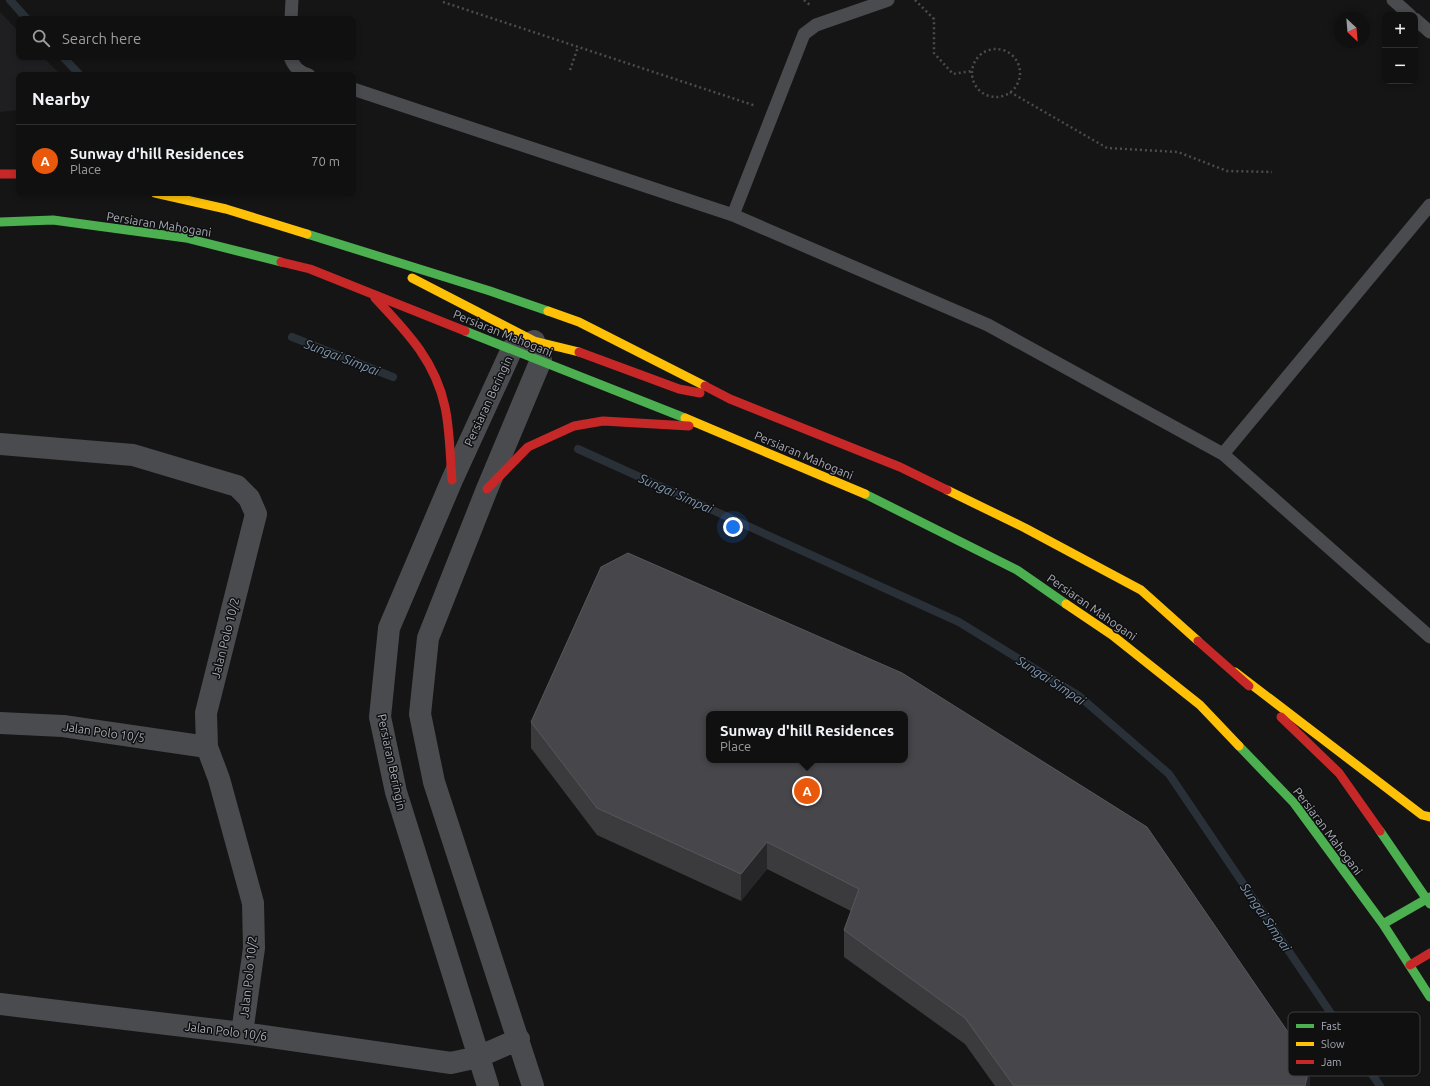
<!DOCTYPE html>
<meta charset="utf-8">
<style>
body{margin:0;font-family:Ubuntu,sans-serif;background:#1e1e1e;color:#f1f3f6}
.controls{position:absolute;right:12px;top:12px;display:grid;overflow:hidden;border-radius:8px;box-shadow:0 2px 6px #0003}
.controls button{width:36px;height:36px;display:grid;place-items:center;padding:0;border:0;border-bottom:1px solid #303030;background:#101010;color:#f1f3f6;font:20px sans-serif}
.compass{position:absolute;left:1334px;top:12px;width:36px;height:36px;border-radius:50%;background:#101010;box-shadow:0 2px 6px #0003;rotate:154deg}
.you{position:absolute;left:733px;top:527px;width:14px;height:14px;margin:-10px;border:3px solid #fff;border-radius:50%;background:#1a73e8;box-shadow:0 0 0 6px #1a73e833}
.badge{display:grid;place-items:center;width:26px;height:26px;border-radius:50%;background:#ea580c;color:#fff;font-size:13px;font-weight:700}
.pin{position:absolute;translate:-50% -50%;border:2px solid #fff;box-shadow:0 1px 4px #0006}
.popup{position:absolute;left:706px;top:711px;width:202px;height:52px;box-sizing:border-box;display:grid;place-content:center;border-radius:8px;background:#101010;filter:drop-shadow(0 1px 3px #0005);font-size:13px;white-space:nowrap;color:#9c9d9f}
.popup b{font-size:15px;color:#f1f3f6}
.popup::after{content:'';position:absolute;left:50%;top:100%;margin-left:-8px;border:8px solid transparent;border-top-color:#101010}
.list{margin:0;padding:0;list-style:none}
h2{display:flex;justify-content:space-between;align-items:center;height:52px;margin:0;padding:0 16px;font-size:17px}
h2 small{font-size:13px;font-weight:400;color:#9c9d9f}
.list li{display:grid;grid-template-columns:26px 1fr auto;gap:12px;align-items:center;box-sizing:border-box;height:72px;padding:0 16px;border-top:1px solid #303030}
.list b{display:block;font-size:15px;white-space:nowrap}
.list p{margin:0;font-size:13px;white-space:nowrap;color:#9c9d9f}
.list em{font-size:13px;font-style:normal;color:#9c9d9f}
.icon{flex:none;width:22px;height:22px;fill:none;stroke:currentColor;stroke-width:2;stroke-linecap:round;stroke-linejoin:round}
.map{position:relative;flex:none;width:1430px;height:1086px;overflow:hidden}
.search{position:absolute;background:#101010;box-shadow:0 2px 6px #0003;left:16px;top:16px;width:340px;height:44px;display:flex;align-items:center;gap:10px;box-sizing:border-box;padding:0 14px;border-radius:8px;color:#9c9d9f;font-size:15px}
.panel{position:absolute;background:#101010;box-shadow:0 2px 6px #0003;left:16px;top:72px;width:340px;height:124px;border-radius:8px}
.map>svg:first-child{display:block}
</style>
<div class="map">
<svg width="1430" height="1086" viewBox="0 0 1430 1086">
<rect width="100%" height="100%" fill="#151516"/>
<path fill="#1f1f21" d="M0,12l19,20v25h24l18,18h-42v35l-19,2z"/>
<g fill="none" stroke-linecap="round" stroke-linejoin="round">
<path stroke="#293037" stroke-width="8" d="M10,0l17,19
M63,57l17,18
M292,337l101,40
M578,449l381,173 120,74 90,78 211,312"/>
<path stroke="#4b4c50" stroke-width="2.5" stroke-dasharray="2 3" stroke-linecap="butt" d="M804,0l7,6
M915,0l19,19v34l19,21 19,-3
M443,2l313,104
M972 73a24 24 0 1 1 48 0a24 24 0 1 1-48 0Z
M570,70l8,-23
M1010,92l97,56 71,4 49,19 45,1"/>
<path stroke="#4a4b4e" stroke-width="13" d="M1393,0l17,15
M291,19l1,-19
M1415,19l15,13
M290,57c4,10 9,15 19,18
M353,89l380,126 255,110 235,129 207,183
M733,215l71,-181 12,-9 72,-25
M1223,454l207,-249"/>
<path stroke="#4a4b4e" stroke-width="22" d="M0,444l133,11 104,31 12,12 7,16 -50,199 1,34 12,32 34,124 1,45 -12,85
M0,723l63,3 144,21
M0,1004l242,29 209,30 27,-6 41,-18
M488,1086l-92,-294 -16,-75 9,-89 63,-148 60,-131 22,-8 7,19 -54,129 -59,149 -8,76 14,68 99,304"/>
<path stroke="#4caf50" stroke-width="9" d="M0,222l53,-2 133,18 95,24
M307,234l183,57 58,20
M465,331l220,87
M865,494l152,76 49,34
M1239,746l55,57 89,121 47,73
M1380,831l50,73
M1383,924l47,-27"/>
<path stroke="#ffc107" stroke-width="9" d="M155,193l71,16 81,25
M412,278l122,63 45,11
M548,311l31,11 126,64
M685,418l180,76
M947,490l78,38 116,62 57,51
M1066,604l46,31 88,70 39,41
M1235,672l187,143 8,2"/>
<path stroke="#c62828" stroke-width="9" d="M0,174h19
M281,262l29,7 155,62
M375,298c31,33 60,62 70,109 5,23 5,49 7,73
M579,352l100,37 21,4
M705,386l25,13 170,68 47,23
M487,489l41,-42 46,-21 29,-5 86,5
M1198,641l51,45
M1281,717l58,56 41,58
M1410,965l20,-12"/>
</g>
<path fill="#3b3b3e" d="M531,722l779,364h-315l-30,-42 -121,-87v-27l7,-19 -84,-42 -26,32 -144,-66 -66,-87z"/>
<path fill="#272729" d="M767,842v27l-26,32v-27z
M1310,1064v22h-5z"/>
<path fill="#47474b" stroke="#56575c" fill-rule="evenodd" d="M628,553l274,120 245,154 163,237 -5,22h-291l-49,-68 -121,-88 15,-41 -92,-47 -26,32 -144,-66 -66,-86 70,-155zM709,714h196v46h-196z"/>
<g text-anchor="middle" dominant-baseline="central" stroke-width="3" stroke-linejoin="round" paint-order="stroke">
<g font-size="12" fill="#a7abb7" stroke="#101011">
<text transform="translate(159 224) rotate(9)">Persiaran Mahogani</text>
<text transform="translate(503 333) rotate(22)">Persiaran Mahogani</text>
<text transform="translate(488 401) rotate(-65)">Persiaran Beringin</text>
<text transform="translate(804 455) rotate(23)">Persiaran Mahogani</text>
<text transform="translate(1092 607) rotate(35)">Persiaran Mahogani</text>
<text transform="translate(225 638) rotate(-76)">Jalan Polo 10/2</text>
<text transform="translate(104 732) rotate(8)">Jalan Polo 10/5</text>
<text transform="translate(392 762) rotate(78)">Persiaran Beringin</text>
<text transform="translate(1328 831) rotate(53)">Persiaran Mahogani</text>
<text transform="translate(248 977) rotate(-84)">Jalan Polo 10/2</text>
<text transform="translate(226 1031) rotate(7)">Jalan Polo 10/6</text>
</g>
<g font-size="13" font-style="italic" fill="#7e97b1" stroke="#101011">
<text transform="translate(342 357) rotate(21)">Sungai Simpai</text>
<text transform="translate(676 493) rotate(24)">Sungai Simpai</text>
<text transform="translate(1051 680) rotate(33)">Sungai Simpai</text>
<text transform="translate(1266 917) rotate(56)">Sungai Simpai</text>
</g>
</g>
<rect x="1288" y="1012" width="132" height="64" rx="6" fill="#101011" stroke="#3d3e43" stroke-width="1"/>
<rect x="1296" y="1024" width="18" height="4" fill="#4caf50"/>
<rect x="1296" y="1042" width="18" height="4" fill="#ffc107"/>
<rect x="1296" y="1060" width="18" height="4" fill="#c62828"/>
<g font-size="11" fill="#a7abb7">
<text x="1321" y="1030">Fast</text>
<text x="1321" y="1048">Slow</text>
<text x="1321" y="1066">Jam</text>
</g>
</svg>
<div class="controls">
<button>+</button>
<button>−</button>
</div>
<svg class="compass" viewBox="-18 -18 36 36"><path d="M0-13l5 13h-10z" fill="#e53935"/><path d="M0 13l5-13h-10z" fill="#9c9d9f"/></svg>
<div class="you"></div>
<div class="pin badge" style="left:807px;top:791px">A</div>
<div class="popup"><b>Sunway d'hill Residences</b>Place</div>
<div class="search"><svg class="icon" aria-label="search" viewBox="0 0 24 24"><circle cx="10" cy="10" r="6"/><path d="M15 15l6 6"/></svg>Search here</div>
<section class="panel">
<h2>Nearby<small></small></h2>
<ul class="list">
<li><span class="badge">A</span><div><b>Sunway d'hill Residences</b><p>Place</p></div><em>70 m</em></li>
</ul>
</section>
</div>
